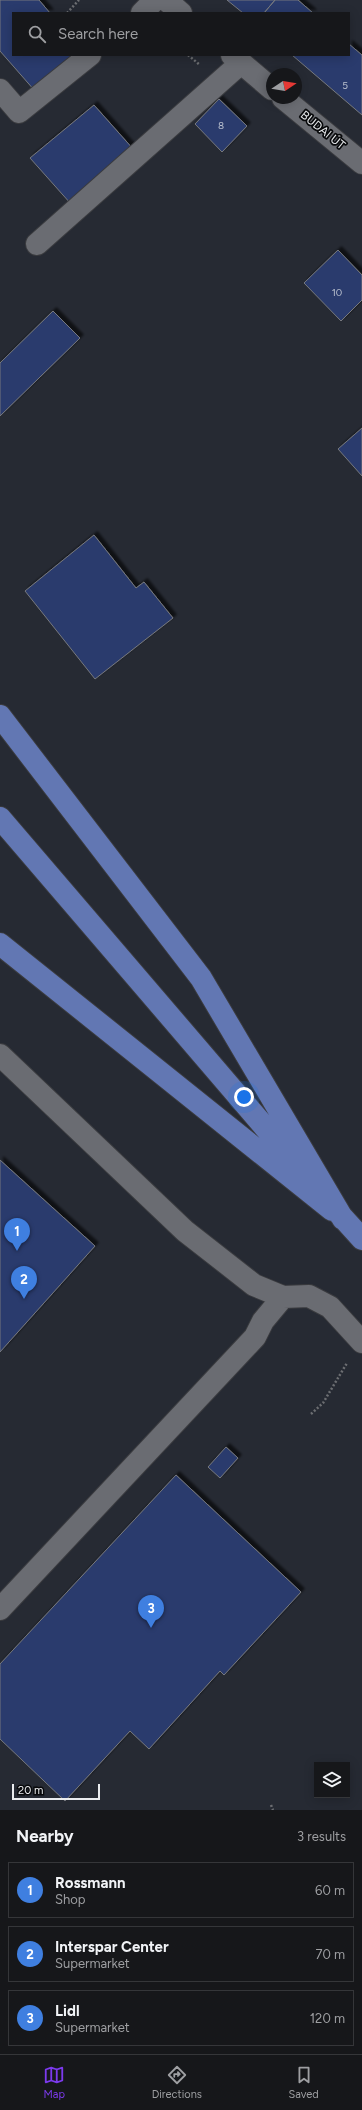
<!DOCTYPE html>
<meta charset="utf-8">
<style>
body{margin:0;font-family:Figtree,sans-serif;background:#232427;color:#f1f3f6}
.controls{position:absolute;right:12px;bottom:12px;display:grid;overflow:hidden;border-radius:0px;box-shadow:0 2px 10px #0003}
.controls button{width:36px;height:36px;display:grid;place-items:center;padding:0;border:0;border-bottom:1px solid #353639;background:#16171a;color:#f1f3f6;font:20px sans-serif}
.compass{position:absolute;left:266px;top:68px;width:36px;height:36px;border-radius:50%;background:#16171a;box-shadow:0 2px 10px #0003;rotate:78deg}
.scale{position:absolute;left:12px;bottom:10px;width:88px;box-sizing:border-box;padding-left:4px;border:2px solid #eaecef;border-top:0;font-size:11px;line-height:14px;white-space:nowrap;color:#eaecef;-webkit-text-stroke:3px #08090b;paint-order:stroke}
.you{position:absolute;left:244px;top:1097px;width:14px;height:14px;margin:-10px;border:3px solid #fff;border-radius:50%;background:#1a73e8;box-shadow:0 0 0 6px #1a73e833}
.badge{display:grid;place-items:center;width:26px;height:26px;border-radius:50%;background:#7c3aed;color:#fff;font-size:13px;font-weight:700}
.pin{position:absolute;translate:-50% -33px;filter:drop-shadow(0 1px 2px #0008)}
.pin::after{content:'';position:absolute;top:21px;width:14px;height:12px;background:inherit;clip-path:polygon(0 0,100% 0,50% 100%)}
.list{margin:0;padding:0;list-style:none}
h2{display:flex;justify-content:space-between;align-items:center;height:52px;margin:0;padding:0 16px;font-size:17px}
h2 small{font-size:13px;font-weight:400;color:#9e9fa2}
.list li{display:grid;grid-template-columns:26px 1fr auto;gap:12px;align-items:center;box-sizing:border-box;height:56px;margin:0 8px 8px;padding:0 8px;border:1px solid #353639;border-radius:0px}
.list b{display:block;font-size:15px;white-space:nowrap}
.list p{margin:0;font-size:13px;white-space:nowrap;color:#9e9fa2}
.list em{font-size:13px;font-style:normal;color:#9e9fa2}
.icon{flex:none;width:22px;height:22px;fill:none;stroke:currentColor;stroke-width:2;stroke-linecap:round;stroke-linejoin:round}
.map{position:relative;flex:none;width:362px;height:1810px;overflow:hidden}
.search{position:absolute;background:#16171a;box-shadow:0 2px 10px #0003;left:12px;right:12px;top:12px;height:44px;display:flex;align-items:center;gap:10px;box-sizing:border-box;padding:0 14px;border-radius:0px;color:#9e9fa2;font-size:15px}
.sheet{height:244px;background:#16171a}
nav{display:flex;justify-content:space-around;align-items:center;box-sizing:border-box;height:56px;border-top:1px solid #353639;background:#16171a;font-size:11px;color:#9e9fa2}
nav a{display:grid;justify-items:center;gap:2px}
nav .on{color:#7c3aed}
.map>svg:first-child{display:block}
</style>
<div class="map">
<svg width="362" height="1810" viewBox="0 0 362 1810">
<defs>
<filter id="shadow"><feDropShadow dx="3.5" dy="-3.5" stdDeviation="1" flood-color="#0009"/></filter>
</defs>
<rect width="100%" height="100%" fill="#1d1f23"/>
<path fill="#262a33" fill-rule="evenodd" d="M0,0h362v1810h-362zM13,13h336v42h-336zM272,74h24v24h-24zM317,1765h30v30h-30z"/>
<path fill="#293b6d" stroke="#77797e" filter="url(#shadow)" d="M0,0h39l11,13h-37v42h64l-42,36 -35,-40z
M227,0h48l-11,13h-21z
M275,0h23l15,13h-49z
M349,44l13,11v60l-70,-60h57z
M219,99l28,27 -25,26 -27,-28z
M94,105l40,45 -63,54 -41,-46z
M338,250l24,25v25l-21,21 -37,-38z
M53,311l27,27 -80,78v-53z
M362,428v48l-24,-27z
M94,535l42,53 8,-6 29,36 -78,61 -70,-88z
M0,1160l95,86 -95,106z
M226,1447l12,11 -18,20 -12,-11z
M176,1475l125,117 -77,83 -4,-4 -71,78 -19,-18 -65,70 -65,-62v-75z"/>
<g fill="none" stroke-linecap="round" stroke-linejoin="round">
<g stroke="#3a3b3f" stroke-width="24">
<path id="minor" d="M166,0l15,13
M142,13l13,-13
M232,55l40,34
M0,90l19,22 71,-57
M283,98l79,65
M37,244l204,-181
M0,1055l185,176 69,54 29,12 26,-1 21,11 32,35
M0,1609l255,-272 8,-16 20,-24"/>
</g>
<g stroke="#3a3b3f" stroke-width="24">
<path id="major" d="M0,716l201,262 142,241
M0,818l305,356
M0,944l332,266
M334,1208l28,31"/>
</g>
<path stroke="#6c6e72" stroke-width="2.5" stroke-dasharray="2 2" stroke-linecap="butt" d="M67,13l12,-13
M188,55l12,10
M311,1414l12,-11 24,-40
M271,1805l2,5"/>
<use href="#minor" stroke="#6a6c72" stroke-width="22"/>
<use href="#major" stroke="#6277b3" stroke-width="22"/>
</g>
<g text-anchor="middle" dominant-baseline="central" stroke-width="3.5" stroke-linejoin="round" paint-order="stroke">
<g font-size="10" fill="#bac0ce">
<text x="345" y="85">5</text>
<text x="221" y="125">8</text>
<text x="337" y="292">10</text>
</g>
<g font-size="12" fill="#eaecef" stroke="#08090b">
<text transform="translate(323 130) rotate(39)">BUDAI ÚT</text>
</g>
</g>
</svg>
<div class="controls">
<button><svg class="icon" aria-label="layers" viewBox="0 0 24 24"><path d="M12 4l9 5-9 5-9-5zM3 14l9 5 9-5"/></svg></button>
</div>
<svg class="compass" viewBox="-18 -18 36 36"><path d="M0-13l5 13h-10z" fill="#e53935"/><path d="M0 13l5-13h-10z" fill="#9e9fa2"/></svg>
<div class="scale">20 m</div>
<div class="you"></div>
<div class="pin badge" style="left:17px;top:1251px;background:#3f7fe0">1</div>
<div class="pin badge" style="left:24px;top:1299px;background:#3f7fe0">2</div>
<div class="pin badge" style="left:151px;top:1628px;background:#3f7fe0">3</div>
<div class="search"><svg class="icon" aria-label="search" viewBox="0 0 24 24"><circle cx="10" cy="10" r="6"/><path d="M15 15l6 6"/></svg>Search here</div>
</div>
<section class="sheet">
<h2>Nearby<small>3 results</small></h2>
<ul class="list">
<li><span class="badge" style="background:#3f7fe0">1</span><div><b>Rossmann</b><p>Shop</p></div><em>60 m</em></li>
<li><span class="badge" style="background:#3f7fe0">2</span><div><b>Interspar Center</b><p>Supermarket</p></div><em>70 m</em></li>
<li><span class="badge" style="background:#3f7fe0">3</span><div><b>Lidl</b><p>Supermarket</p></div><em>120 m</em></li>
</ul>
</section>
<nav>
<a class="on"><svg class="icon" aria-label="map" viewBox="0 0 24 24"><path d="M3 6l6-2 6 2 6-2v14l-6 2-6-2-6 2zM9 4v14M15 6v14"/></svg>Map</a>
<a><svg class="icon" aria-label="directions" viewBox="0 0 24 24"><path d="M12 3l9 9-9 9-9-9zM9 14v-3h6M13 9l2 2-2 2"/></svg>Directions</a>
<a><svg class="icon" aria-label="saved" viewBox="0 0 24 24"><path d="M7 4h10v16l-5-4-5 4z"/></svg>Saved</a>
</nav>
